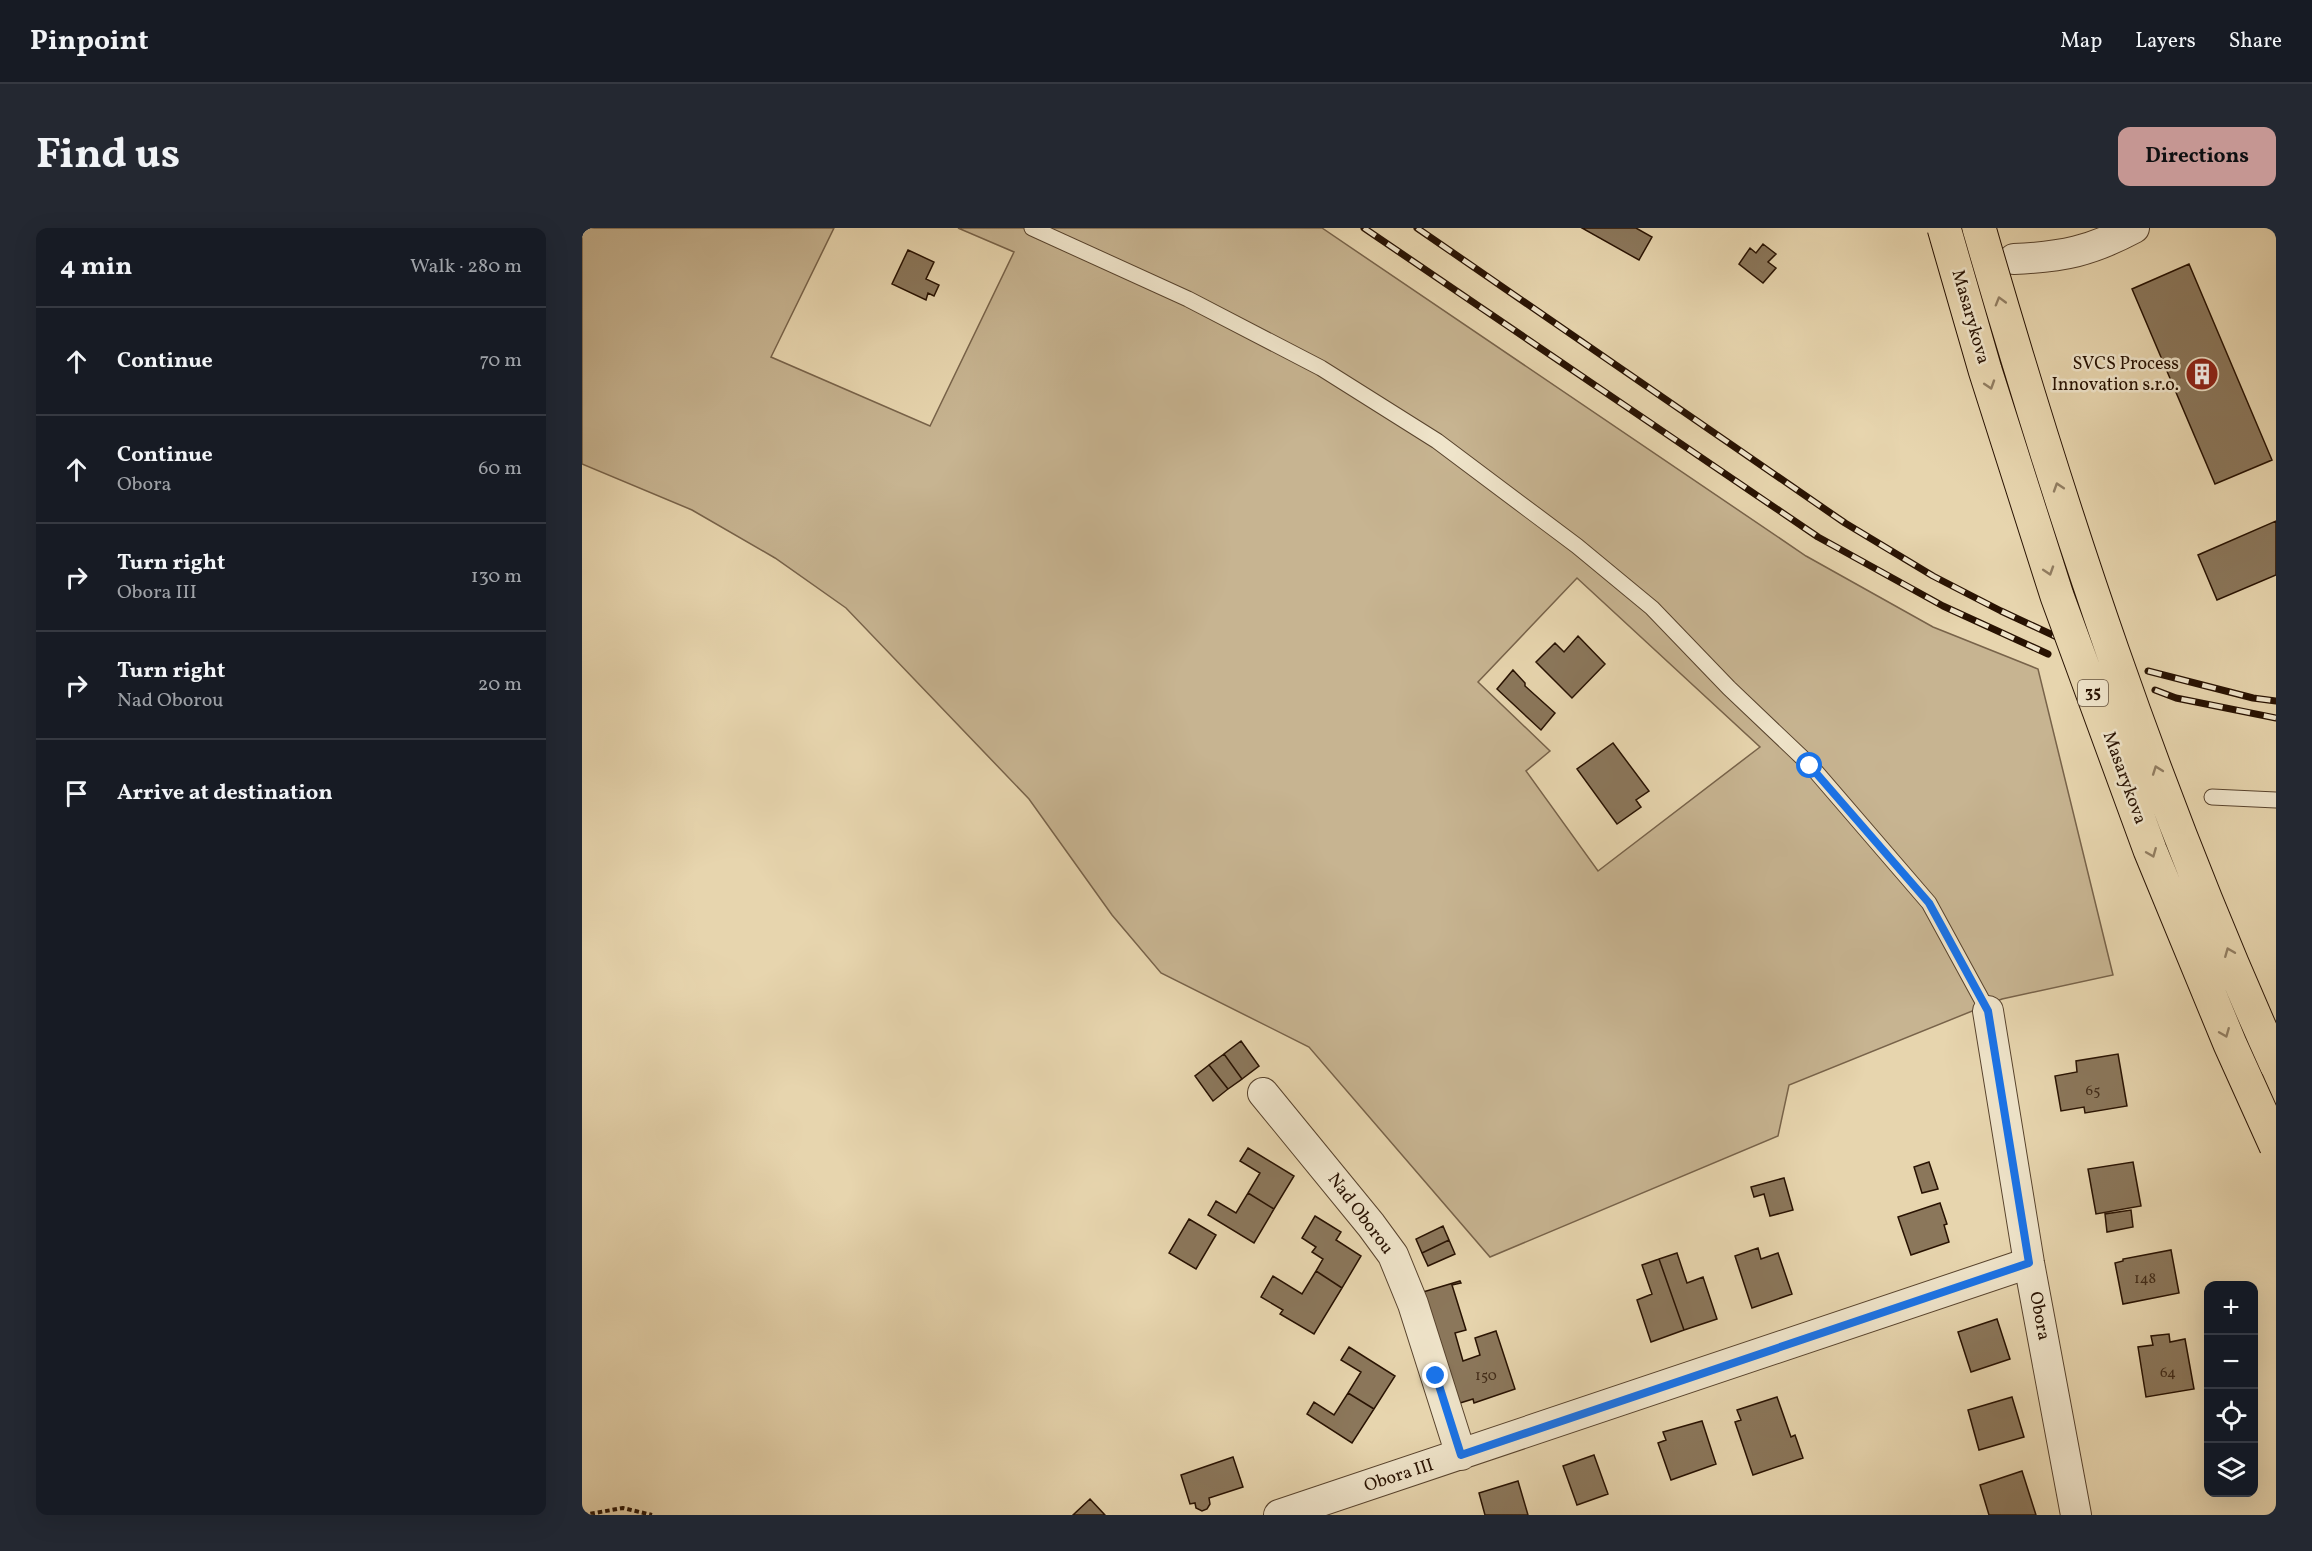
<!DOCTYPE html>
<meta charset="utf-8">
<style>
body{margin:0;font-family:Vollkorn,serif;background:#242831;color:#f1f3f6}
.controls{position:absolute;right:18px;bottom:18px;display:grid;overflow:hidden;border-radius:12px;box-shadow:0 6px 24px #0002}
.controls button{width:54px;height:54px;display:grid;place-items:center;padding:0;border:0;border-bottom:2px solid #363941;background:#171b24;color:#f1f3f6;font:30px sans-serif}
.stop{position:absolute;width:18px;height:18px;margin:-14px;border:4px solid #1a73e8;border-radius:50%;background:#fff}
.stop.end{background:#1a73e8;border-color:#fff;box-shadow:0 2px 6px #0008}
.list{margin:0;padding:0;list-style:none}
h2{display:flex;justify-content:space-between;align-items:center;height:78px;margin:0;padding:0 24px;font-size:26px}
h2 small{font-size:20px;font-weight:400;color:#9ea1a6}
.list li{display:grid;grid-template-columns:39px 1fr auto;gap:18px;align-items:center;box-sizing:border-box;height:108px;padding:0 24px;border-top:2px solid #363941}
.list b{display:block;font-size:22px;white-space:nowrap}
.list p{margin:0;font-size:20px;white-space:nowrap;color:#9ea1a6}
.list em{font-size:20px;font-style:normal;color:#9ea1a6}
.icon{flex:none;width:33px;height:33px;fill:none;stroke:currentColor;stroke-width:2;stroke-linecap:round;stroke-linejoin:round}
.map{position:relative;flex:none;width:1694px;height:1287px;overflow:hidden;border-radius:12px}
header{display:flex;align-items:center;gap:36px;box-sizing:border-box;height:84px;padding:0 30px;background:#171b24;border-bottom:2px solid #363941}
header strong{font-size:28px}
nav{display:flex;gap:33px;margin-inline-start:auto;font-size:21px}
.intro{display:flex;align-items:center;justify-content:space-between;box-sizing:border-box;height:144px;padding:0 36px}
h1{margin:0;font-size:42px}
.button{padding:15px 27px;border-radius:12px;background:#c59692;color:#111;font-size:21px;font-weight:700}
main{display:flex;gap:36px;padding:0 36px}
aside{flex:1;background:#171b24;border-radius:12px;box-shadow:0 6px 24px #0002}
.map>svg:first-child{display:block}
</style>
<header>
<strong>Pinpoint</strong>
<nav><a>Map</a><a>Layers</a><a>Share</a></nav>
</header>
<div class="intro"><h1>Find us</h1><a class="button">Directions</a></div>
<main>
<aside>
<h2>4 min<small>Walk · 280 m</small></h2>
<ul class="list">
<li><svg class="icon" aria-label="ahead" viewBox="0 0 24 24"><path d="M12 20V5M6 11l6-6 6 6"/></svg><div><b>Continue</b></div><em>70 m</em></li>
<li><svg class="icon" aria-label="ahead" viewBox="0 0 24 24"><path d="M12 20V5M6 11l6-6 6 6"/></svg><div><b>Continue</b><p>Obora</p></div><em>60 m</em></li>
<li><svg class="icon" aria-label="right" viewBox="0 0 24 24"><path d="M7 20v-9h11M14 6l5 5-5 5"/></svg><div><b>Turn right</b><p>Obora III</p></div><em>130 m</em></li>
<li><svg class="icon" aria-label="right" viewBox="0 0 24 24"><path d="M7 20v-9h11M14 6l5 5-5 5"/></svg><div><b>Turn right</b><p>Nad Oborou</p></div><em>20 m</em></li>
<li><svg class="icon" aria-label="arrive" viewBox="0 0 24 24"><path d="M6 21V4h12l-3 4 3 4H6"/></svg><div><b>Arrive at destination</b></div></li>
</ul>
</aside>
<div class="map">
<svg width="1694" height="1287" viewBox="0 0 1694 1287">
<rect width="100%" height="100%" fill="#e7d5ae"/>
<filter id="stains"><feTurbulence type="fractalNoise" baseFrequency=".00333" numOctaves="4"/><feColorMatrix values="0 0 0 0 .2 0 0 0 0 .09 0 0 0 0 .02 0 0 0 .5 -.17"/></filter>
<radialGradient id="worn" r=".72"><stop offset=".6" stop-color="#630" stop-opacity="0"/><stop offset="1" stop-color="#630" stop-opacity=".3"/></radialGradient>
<path fill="#c7b491" stroke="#78634a" stroke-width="1.5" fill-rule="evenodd" d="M0,0h252l-63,129 159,69 84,-174 -56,-24h364l484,328 127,71 105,42 75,306 -111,24 -213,86 -11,51 -288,121 -181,-210 -148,-74 -49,-58 -83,-116 -183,-191 -71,-50 -83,-48 -110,-46zM995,350l183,169 -162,124 -72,-100 24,-20 -72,-69z"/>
<path fill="#8b775b" stroke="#281202" stroke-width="1.5" d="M1000,0h54l16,9 -13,23z
M1181,16l13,10 -8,8 8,6 -13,15 -24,-19 11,-16 6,5z
M326,22l26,12 -8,17 13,6 -5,11 -6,-3 -2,7 -34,-16z
M1607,36l83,196 -57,24 -83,-195z
M1694,293v54l-59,25 -19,-45z
M996,408l27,28 -33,34 -36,-36 19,-19 9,9z
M931,442l12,13v3l30,27 -14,17 -44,-41z
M1031,515l36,48 -13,9 5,7 -24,17 -40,-55z
M659,813l18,25 -17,13 -18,-25z
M642,826l18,25 -14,10 -19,-24z
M1536,826l9,52 -42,7 -1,-6 -23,4 -6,-35 22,-4 -1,-11z
M627,837l19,24 -15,12 -18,-25z
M666,920l46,28 -20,33 -26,-16 12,-20 -20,-12z
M1347,934l9,27 -16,4 -8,-26z
M1551,934l8,44 -45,8 -8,-45z
M1202,950l9,32 -23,6 -6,-22 -10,3 -3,-10z
M666,965l26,16 -20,34 -46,-28 8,-14 20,12z
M1358,975l7,21 -3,1 5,17 -38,13 -13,-38z
M1549,982l2,17 -26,5 -2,-18z
M733,988l26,16 -5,8 25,16 -19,32 -26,-17 7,-12 -11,-7 4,-5 -14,-9z
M607,991l27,16 -20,34 -27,-16z
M861,998l6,14 -27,13 -6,-14z
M867,1012l6,14 -27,12 -6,-13z
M1176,1020l3,11 17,-6 14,41 -40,14 -17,-52z
M1589,1022l8,43 -56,11 -8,-41 8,-2v-2z
M1095,1025l10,30 16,-6 14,42 -33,11 -25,-71z
M1077,1031l25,71 -33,12 -14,-42 15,-6 -10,-29z
M734,1043l26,17 -28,46 -34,-20 3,-4 -22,-13 12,-21 29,18z
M878,1053l1,2 -9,2 14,45 -11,3 8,28 17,-6 -5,-17 21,-7 19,58 -41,14 -1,-4 -13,4 -37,-111z
M1415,1091l13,40 -39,13 -13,-40z
M1587,1106l1,8 15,-3 9,50 -48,8 -8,-50 15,-2 -2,-9z
M767,1119l46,29 -21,33 -26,-16 13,-21 -20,-12z
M766,1165l26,16 -22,34 -45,-29 7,-12 20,13z
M1195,1169l14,40 4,-2 8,23 -50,17 -18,-53 6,-2 -4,-10z
M1430,1169l12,40 -45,13 -11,-40z
M1120,1193l14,43 -45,16 -13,-37 8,-3 -3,-8z
M1012,1227l14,39 -31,11 -14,-39z
M651,1229l10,30 -34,11 1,6 -3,5 -5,2 -6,-3 -1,-5 -5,1 -9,-29z
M1440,1243l14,44h-47l-9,-30z
M936,1253l10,34h-43l-6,-22z
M508,1271l15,16h-32z"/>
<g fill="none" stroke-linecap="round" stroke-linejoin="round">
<g stroke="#58432d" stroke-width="17">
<path id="service" d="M450,0l156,71 133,69 116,73 140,105 75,62 77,80 82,78 118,137 59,108
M1630,569l64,3"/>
</g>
<g stroke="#58432d" stroke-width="32">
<path id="minor" d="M1432,31c49,-2 77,-8 120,-31
M1406,783l41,252 47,252
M681,865l108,132 22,30 20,49 48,151
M697,1287l750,-252"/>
</g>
<path stroke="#281202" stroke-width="4" stroke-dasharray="4.5 3" stroke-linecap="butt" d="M1,1287l40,-7 29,7"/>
<use href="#service" stroke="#efe4ca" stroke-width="15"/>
<use href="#minor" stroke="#efe4ca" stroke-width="30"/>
<g stroke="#281202" stroke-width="7">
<path id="rail" d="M782,0l454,309 125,69 105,48
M835,0l428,295 88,53 68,35 56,26
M1566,443l105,27 23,3
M1573,462l21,8 100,20"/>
</g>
<use href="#rail" stroke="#efe4ca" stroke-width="4.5" stroke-dasharray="14" stroke-linecap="butt"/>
<g stroke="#281202" stroke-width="35" stroke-linecap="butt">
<path id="primary-bridge" d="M1362,0l41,142 72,226 93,254 80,194 46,102
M1397,0c82,284 175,566 297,836"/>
</g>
<use href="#primary-bridge" stroke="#e7d5ae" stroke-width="33"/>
</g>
<defs><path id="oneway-chevron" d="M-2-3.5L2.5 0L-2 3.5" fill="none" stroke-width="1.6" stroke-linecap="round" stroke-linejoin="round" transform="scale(1.5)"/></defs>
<g stroke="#917d61">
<use href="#oneway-chevron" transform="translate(1418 73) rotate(-106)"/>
<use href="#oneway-chevron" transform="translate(1408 157) rotate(72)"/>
<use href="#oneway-chevron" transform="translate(1476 259) rotate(-108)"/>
<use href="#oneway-chevron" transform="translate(1467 343) rotate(72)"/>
<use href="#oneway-chevron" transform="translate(1575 542) rotate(-110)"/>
<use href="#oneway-chevron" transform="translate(1570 625) rotate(68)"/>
<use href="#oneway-chevron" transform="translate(1647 724) rotate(-112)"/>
<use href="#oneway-chevron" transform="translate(1643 805) rotate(68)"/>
</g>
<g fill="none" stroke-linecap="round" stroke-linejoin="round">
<path stroke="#1a73e8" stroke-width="8" d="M854,1148l25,79 568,-192 -41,-252 -59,-108 -119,-137"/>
</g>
<defs>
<g id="building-disc" transform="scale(1.725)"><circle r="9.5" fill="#8f2418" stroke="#efe4ca"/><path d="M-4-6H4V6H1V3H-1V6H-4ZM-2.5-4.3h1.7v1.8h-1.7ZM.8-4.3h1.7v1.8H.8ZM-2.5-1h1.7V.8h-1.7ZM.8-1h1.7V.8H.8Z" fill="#fff"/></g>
</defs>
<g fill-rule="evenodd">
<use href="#building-disc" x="1620" y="146"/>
</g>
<g text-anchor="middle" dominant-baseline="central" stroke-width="5" stroke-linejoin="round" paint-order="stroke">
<g font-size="15" fill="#412b18">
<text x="1511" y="863">65</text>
<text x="1563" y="1051">148</text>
<text x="1586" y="1145">64</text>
<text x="904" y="1148">150</text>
</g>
<rect fill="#efe4ca" stroke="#64513e" stroke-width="1.5" x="1496" y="452" width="30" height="26" rx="4.5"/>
<g font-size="16" font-weight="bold" fill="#281202">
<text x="1511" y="465">35</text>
</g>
<g font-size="18" fill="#281202" stroke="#efe4ca">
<text transform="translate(1388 89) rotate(74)">Masarykova</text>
<text transform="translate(1542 550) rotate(70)">Masarykova</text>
<text transform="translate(778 986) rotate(53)">Nad Oborou</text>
<text transform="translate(1457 1088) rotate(79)">Obora</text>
<text transform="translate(817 1248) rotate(-18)">Obora III</text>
</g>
<g font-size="18" fill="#281202" stroke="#efe4ca" text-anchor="end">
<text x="1597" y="136">SVCS Process<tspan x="1597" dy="21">Innovation s.r.o.</tspan></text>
</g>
</g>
<rect width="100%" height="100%" filter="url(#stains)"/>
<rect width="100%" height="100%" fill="url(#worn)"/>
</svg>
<div class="controls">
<button>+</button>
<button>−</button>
<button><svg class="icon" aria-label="locate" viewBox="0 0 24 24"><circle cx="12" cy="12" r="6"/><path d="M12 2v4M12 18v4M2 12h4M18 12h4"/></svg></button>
<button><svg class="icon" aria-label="layers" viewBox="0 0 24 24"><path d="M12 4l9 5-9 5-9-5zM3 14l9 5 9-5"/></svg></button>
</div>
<div class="stop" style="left:1228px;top:538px"></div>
<div class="stop end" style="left:854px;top:1148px"></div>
</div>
</main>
